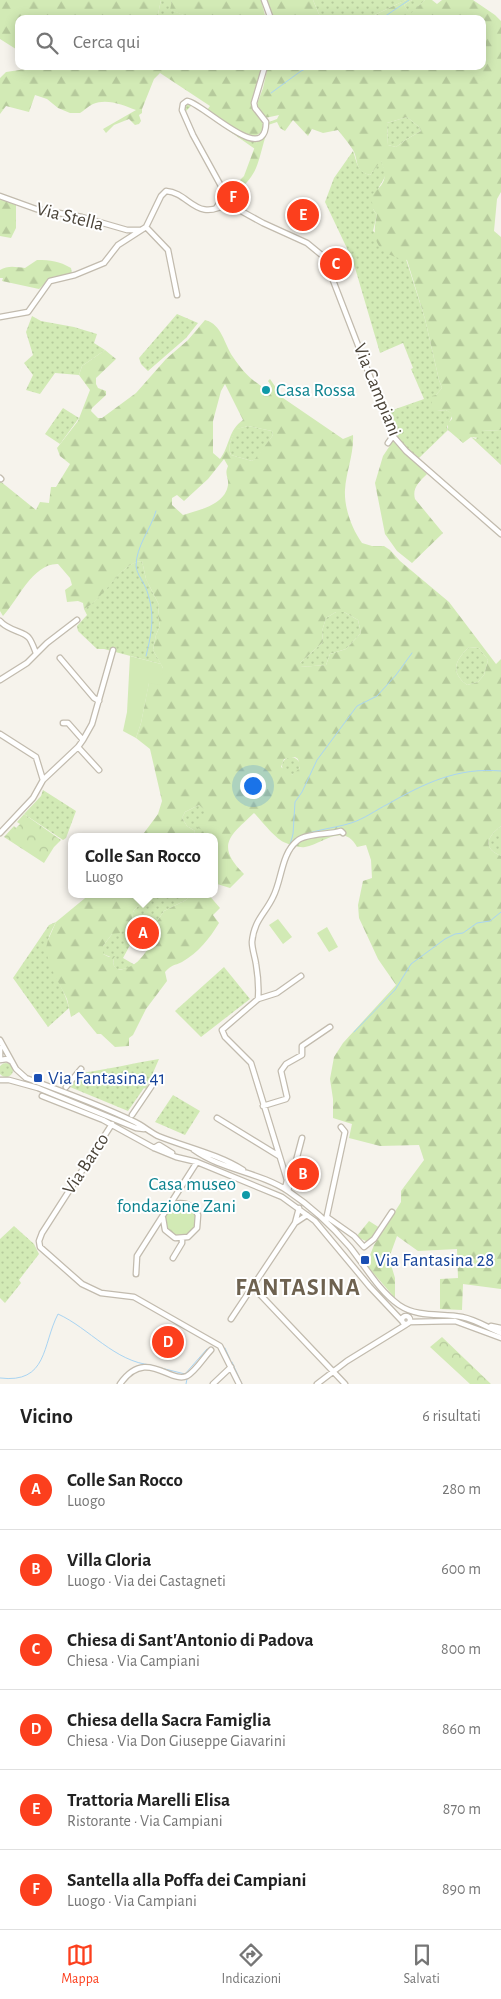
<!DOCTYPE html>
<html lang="it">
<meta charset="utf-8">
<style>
body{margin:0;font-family:"Alegreya Sans",sans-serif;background:#f2f2f2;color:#222}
.you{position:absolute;left:252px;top:785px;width:18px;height:18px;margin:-12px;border:4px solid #fff;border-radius:50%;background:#1a73e8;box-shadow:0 0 0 8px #1a73e833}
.badge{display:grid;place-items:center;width:32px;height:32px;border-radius:50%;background:#fc3f1d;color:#fff;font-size:16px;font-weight:700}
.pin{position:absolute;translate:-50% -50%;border:2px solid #fff;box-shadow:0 1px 5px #0006}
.popup{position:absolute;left:68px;top:833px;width:150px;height:65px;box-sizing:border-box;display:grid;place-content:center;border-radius:10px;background:#fff;filter:drop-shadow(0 1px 4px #0005);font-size:16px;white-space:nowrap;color:#767676}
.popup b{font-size:19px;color:#222}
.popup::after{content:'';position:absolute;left:50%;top:100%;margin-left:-10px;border:10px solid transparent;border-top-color:#fff}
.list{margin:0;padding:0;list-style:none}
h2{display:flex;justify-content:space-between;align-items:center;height:65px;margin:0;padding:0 20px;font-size:21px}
h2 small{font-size:16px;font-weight:400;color:#767676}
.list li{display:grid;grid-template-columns:32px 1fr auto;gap:15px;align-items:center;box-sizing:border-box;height:80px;padding:0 20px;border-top:1px solid #e0e0e0}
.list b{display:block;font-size:19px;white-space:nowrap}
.list p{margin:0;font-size:16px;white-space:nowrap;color:#767676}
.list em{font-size:16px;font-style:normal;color:#767676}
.icon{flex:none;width:28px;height:28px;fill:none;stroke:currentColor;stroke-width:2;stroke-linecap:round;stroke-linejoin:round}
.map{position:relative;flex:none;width:501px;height:1384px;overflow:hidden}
.search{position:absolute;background:#fff;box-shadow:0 2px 12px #0003;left:15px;right:15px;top:15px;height:55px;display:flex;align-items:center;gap:12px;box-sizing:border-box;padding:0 18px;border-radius:10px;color:#767676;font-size:19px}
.sheet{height:545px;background:#fff}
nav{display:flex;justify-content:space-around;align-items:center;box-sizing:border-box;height:70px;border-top:1px solid #e0e0e0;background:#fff;font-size:14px;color:#767676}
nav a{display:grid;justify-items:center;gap:2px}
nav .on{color:#fc3f1d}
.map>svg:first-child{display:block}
</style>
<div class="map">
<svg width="501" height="1384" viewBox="0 0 501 1384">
<defs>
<pattern id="grass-dots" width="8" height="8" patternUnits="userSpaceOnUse" patternTransform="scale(1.25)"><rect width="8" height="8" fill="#d2eab5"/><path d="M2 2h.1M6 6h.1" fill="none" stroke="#b6ca9c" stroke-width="1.8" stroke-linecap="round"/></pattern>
<pattern id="forest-firs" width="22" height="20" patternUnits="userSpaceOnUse" patternTransform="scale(1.25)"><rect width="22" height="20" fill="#d2eab5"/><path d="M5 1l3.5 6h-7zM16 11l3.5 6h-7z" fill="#b6ca9c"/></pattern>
<pattern id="park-crowns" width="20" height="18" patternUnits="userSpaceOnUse" patternTransform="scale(1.25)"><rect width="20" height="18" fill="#d2eab5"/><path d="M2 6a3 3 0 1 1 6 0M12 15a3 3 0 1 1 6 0" fill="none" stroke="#b6ca9c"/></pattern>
</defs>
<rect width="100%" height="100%" fill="#f6f3ec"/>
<path fill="url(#grass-dots)" d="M161,0h11l-1,10 23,9h-37z
M313,0h93l-40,19h-45z
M412,0h13l-15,15 -6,-10z
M189,103l7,3 47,32 14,3 -2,8 -63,-44 -7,7v-6z
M407,117l12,10 2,4 -14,8 -11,8 -8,-2 -1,-22z
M353,151c4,11 4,21 17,24l11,-15c7,18 5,14 -3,29 -3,6 -3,14 -5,20l4,6 -4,16 33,28 19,60 14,61 3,8 -6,7 1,16 9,-1 7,4 -6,13 1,3 -29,28 -19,-16 -13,-30 37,-13 -13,-30 2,-1 -10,-25 -23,10 -27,-92 -28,-59 9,-24z
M177,314l21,9 -12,15 -38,33 -7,-7 -2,-6z
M32,316l9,5 33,6 23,7 -3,9 11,7 -23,16 -3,9 -24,-2 -15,21 -14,-4 7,-15 -9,-12 9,-8 -7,-23z
M63,408l16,10 -19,26 -15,-10z
M248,426l24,5 1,4 -16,23 -5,3 -21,-6c-4,-9 1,-18 5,-26z
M501,430v35l-30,-28 5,2 4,-8z
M142,561l4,18 13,26 -1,11 2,10 -4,9 -3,15 8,14 -57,-15h-7l-19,-18 -1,-5 10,-11 -3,-6c20,-10 35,-46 58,-48z
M336,612h8l14,8 3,13 -15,16 -16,5 -4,11 -26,2v-4l23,-21 -1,-11 4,-13z
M469,647l10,1 9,12 -4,15 -6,7 -11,3c-18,-14 -11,-25 2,-38z
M282 766a9 9 0 1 1 18 0a9 9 0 1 1-18 0Z
M43,790l33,21 -10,27 -3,2 -39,-26 17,-18z
M199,805l7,5 1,23 3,4h-18l3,-6 -8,-5 -5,-8 3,-6z
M501,826v30c-19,-8 -14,-19 0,-30z
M152,894h39l-5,6 -22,11 -20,30 -9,-5 -12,22 12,7 -6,3 -12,2 -3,-4 -1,-8 -10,-4v-8l9,-12 19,-12 3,-12z
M56,922c-3,6 -7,13 -8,19 -3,25 16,44 21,67l-21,19 -35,-49 36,-53z
M224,967l26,32 -49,38 -26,-26z
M159,1059l-13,30 -2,-1 -16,23 -58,-24 10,-14c27,-3 52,-10 79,-14z
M-1 1070a7 7 0 1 1 14 0a7 7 0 1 1-14 0Z
M173,1095l27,16 -15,24 -30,-13z
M14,1226l20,18 5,10 -20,26 2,3 -16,20 -5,-5v-59z"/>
<path fill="url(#forest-firs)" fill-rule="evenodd" d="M0,0h161l-4,19h-138v32l-19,-12z
M172,0h89l5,19h-72l-24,-9z
M267,0h46l8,19h-48z
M406,0h6l-8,5 6,9 15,-14h7l5,4 5,-4h31l22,15 6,6v171l-4,7 -3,32 7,6v193l-20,1 1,4 -2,3 -9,-1 -8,6 -15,-13v-7l4,-4v-5l-6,-4 -9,1 -5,-5v-10l4,-1 6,-7 -3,-8 -14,-61 -18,-59c-28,-5 -37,-18 -30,-45l-4,-6 -2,-14c14,-11 17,-17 10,-34l-11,14c-16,-4 -11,-14 -17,-25 -4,-7 -10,-13 -15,-20l-15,3 -11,-4 -4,7 -15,-16 -8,11 -5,-3 -3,-6 -9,3 1,-3 8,-3 2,-4 -14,3 -6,-7 -2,-7 6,-16 5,-22h214v-47h-116zM407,117l12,10 2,4 -14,8 -11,8 -8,-2 -1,-22z
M30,66h232l-10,37 2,7 9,13 -1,9 -10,6 -11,-4 -34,-24 3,-4 -50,-33 -6,6 -12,30v4l-3,2 2,6 -2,3 -4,1 -6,-6 -15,6 -8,8 -3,-4 33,-19c-13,-5 -29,-12 -43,-6 -5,2 -9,7 -13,9h-10l-12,-5 -11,-9 -12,-4 -6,17 -23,-6 -6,8v-36l6,-6 20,-3z
M264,134l2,1c-9,28 -6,37 -30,58l-5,-4 13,-13 13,-35h2z
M0,199l16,6v23l-5,10 -11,-2z
M37,260c14,0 22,1 34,8l1,6 -20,3 -13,12 -37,-8 1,-3h-3v-8c8,-5 16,-3 25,-2z
M205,320c17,4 19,24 28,37 8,12 16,21 28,29l3,10h4c6,-5 4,-9 0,-15l2,-2 13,19 60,41 10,-4c1,19 -7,37 -8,55 -1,18 7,39 17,53l10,3h12l6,4 10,11 49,41 47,62 5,-5v167c-14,11 -19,22 0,30v433l-38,-5 -1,26 -22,-1v-30l18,-1 -1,-29 -39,2 -21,-15 -8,22 6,20v20l-27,-31 -1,-4 7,-18 27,-43v-11l23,-31 -5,-15 -39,1 -31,-8 3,-14 -19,-6v-19l-3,-20 4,-22 9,-14 53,-58 -18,-26 -19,-41 -1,-13 5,-24 9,-3 -1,-18 -5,-15 -9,2c-13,-25 -35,-3 -52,0 -6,1 -14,-2 -19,-4 -10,-3 -24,-22 -32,-30 -24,23 -39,32 -10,61l-14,14 -16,-5v-25l4,-6 -4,-8v-7h-4l-3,-4 -10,-6 9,-16 -7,-6 -14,7 -3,6 5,8 8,5 -3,6h-51l17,-23 4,-13 -12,-52 -14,-11 5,-15 8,-41 14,-14 -10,-18 3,-15 4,-9 -2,-10 1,-11 -13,-26 -4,-18c-23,2 -37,38 -58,48l-1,-6 -5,-2 -11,1 -2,-12 7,-5 -2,-7 -12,-14c-25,-1 -40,36 -55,52l-3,-5v-130l36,29 4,-8 9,1 2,-16h5l14,-23 -10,-8 -3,-8 21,-27 12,-31 -11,-15 3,-9 23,-16 11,9 -20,19v6l2,4 8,3v4l-14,13 -1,3 7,7h4l34,-25 30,-34 22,-19zM225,384l18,36c-15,10 -13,26 -23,39l-7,-6v-32l8,-30zM248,426l24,5 1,4 -17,23 -4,3 -21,-6c-4,-9 1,-18 6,-26zM224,459l4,7c-4,9 1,11 0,19 -3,20 -29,25 -45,30l-11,-10v-7l5,-3 7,6 24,-22zM336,612h8l14,8 3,13 -15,16 -16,5 -4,11 -26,2v-4l23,-21 -1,-11 4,-13zM469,647l10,1 9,12 -4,15 -6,7 -11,3c-18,-14 -11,-25 2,-38zM295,757l3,2 2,9 -8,7 -11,-8 3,-8z
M393,441l34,33c-8,8 -15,14 -12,25l28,34 -31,30 -15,-12 -12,-17 -10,-51 8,-27z
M90,894h62l-18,16 -3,12 -10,11 -9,1 -9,12v8l6,3 6,-1 -2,3 1,7 4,4c19,-3 22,-11 33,-25l-7,-4 20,-30 22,-11 5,-6h17l12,14 -7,7 6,8c-9,15 -21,30 -37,39 -8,4 -10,2 -17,10l2,9 -21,28 -13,26 -4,3v8l-14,1 -14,-13h-4l-18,-22 -8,5 -4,-18 -18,-35 -3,-16 2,-8 8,-18z
M369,1221l11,7 -11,13h-3l-10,-4z"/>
<path fill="url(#park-crowns)" d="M24,814l37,26 -7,7 -10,16 -40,-26 10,-11 2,2 4,-4 -3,-2z
M165 1221a16 16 0 1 1 32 0a16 16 0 1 1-32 0Z
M442,1337l49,47h-21l-40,-37z"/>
<path fill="#d2eab5" d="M130,656l31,8 2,4 -3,17 -11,-2 -8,40 -5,15 -13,-7 4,-19z
M278,919l14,18 -9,7 -14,-19z
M327,927l11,20 -9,5 -12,-19z
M173,1211l19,12 -7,11 -19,-13z"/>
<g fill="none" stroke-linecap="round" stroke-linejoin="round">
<path stroke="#a9d4f2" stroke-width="1" d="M381,19l28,-19
M271,93l30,-22 11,-5
M146,656c6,-24 9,-42 1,-65 -3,-9 -10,-16 -11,-25 0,-20 15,-37 20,-55
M293,841c13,-11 40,-12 58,-18 13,-4 25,-13 37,-19 37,-21 70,-37 113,-33
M290,845l3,-11 2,-32 7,-10 15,-32 40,-54 20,-10 19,-21 16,-22
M273,891l5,-16
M354,1032l41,-42 16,-26 34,-25 10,-5 8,-1 14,-10 13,-2 11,-9
M225,1348l5,11
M232,1362l10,22
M153,1366l32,8 22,-25
M0,1378c48,6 42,-33 58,-64 31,14 57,48 93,51
M186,1384l1,-5"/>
<g stroke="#c2bbae" stroke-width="7">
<path id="minor" d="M264,0l7,19
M265,66l-11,37 1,5 11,14c0,47 -64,-20 -79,-21l-4,3 -1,6 11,25 39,71 31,17 44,20 17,14 69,179 13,15 95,83
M0,196l36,13 46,8 45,13h13
M216,208l10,-14
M146,227l22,23 9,45
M0,317l28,-5 22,-31 25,-6 29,-12 14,-18 28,-18 15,-31 5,-5c25,2 29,33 64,11
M388,443l5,-7
M0,478l1,1
M0,621c8,10 24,10 29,17 3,4 5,10 7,15
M60,658l34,40 5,3
M0,680l27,-17 20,-20 30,-23
M63,723h5l15,17
M0,734l36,23 7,23
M78,747l21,23
M0,833l33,-35 10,-18 35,-33 5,-7 9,-16 21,-74
M258,999c1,-12 0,-23 -2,-35 -1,-7 -4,-15 -4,-22 2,-22 13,-28 21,-45 9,-17 8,-43 24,-56 9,-8 32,-6 44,-10l2,2
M0,1040l16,29 10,9c36,13 74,27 109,44 8,4 15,10 23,14 27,11 60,18 85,34
M0,1048v9
M0,1060l7,-1 4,2
M0,1080h9l29,8 98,40 8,1
M66,1087l15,-18
M42,1096l61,24 51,28 22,9 21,5 85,35 33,24 55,66 32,34
M263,1106l23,-7 1,-2 -6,-26 5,-7 16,-9v-9l28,-19
M132,1115l23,-34
M217,1118l62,38
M112,1124l-70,109 -3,8 1,6 42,37 19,9 33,4 86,49 19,38
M154,1148l5,-3 13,8
M194,1150c28,20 65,22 94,41 24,16 43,34 62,56 15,19 29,44 49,58 19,13 43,8 63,12 15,3 26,11 39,16
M285,1189l2,-9 -36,-117 -26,-26 -3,-7 36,-31 19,-6 24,-17
M288,1191l14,-53
M327,1217l27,19 10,11 10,-8 18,-27
M163,1218l2,12 10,8 13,-1 9,-9 1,-13c-6,-12 -15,-14 -28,-10
M326,1220l19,-88 -4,-5
M295,1223l12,-8
M173,1258l9,-15v-4
M136,1274l1,-18 60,-94
M252,1286l93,98
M402 1320a4 4 0 1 1 8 0a4 4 0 1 1-8 0Z
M231,1319l64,-96 4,-15
M410,1322l45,-1 46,17
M491,1326l10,2
M120,1384c26,-37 50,0 67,-8 9,-5 17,-19 24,-26
M213,1384l18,-17
M317,1384l30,-23 60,-37"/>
</g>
<use href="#minor" stroke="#fff" stroke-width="4.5"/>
</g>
<g fill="#0f9aa8" stroke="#fff" stroke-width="2">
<circle cx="266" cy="390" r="5"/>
<circle cx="246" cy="1195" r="5"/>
</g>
<g fill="#1a4fb4" stroke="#fff" stroke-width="2">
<rect x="33" y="1073" width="10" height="10" rx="2.5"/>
<rect x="360" y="1255" width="10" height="10" rx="2.5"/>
</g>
<g text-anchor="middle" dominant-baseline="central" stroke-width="4" stroke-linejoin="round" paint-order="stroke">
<g font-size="19" fill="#4b4439" stroke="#fff">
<text transform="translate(70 217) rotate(14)">Via Stella</text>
<text transform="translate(377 390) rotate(68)">Via Campiani</text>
<text transform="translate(86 1164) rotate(-57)">Via Barco</text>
</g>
<g font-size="19" fill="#0d838f" stroke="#fff" text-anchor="start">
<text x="276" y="390">Casa Rossa</text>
<text x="236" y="1184" text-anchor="end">Casa museo<tspan x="236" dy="22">fondazione Zani</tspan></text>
</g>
<g font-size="19" fill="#164399" stroke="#fff" text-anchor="start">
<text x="48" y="1078">Via Fantasina 41</text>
<text x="375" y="1260">Via Fantasina 28</text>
</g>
<g font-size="24" font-weight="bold" letter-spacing="1" fill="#6e6250" stroke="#fff">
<text x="298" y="1288">FANTASINA</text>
</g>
</g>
</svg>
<div class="you"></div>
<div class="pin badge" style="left:143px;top:933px">A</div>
<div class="popup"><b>Colle San Rocco</b>Luogo</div>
<div class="pin badge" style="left:303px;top:1174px">B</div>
<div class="pin badge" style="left:336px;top:264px">C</div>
<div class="pin badge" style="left:168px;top:1342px">D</div>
<div class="pin badge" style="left:303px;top:215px">E</div>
<div class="pin badge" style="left:233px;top:197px">F</div>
<div class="search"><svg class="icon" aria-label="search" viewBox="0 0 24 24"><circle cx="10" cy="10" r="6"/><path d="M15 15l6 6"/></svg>Cerca qui</div>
</div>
<section class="sheet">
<h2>Vicino<small>6 risultati</small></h2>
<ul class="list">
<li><span class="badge">A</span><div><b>Colle San Rocco</b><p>Luogo</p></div><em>280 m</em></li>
<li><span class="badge">B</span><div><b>Villa Gloria</b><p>Luogo · Via dei Castagneti</p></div><em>600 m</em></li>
<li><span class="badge">C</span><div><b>Chiesa di Sant'Antonio di Padova</b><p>Chiesa · Via Campiani</p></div><em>800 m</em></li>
<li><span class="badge">D</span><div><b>Chiesa della Sacra Famiglia</b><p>Chiesa · Via Don Giuseppe Giavarini</p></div><em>860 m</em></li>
<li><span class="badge">E</span><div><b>Trattoria Marelli Elisa</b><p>Ristorante · Via Campiani</p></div><em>870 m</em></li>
<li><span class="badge">F</span><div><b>Santella alla Poffa dei Campiani</b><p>Luogo · Via Campiani</p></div><em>890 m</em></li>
</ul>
</section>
<nav>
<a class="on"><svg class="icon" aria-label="map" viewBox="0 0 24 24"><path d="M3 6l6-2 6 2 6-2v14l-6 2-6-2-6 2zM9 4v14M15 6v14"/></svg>Mappa</a>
<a><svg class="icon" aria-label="directions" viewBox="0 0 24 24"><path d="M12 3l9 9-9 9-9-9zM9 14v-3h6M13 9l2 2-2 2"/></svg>Indicazioni</a>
<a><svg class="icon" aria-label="saved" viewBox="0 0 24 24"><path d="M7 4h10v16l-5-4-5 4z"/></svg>Salvati</a>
</nav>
